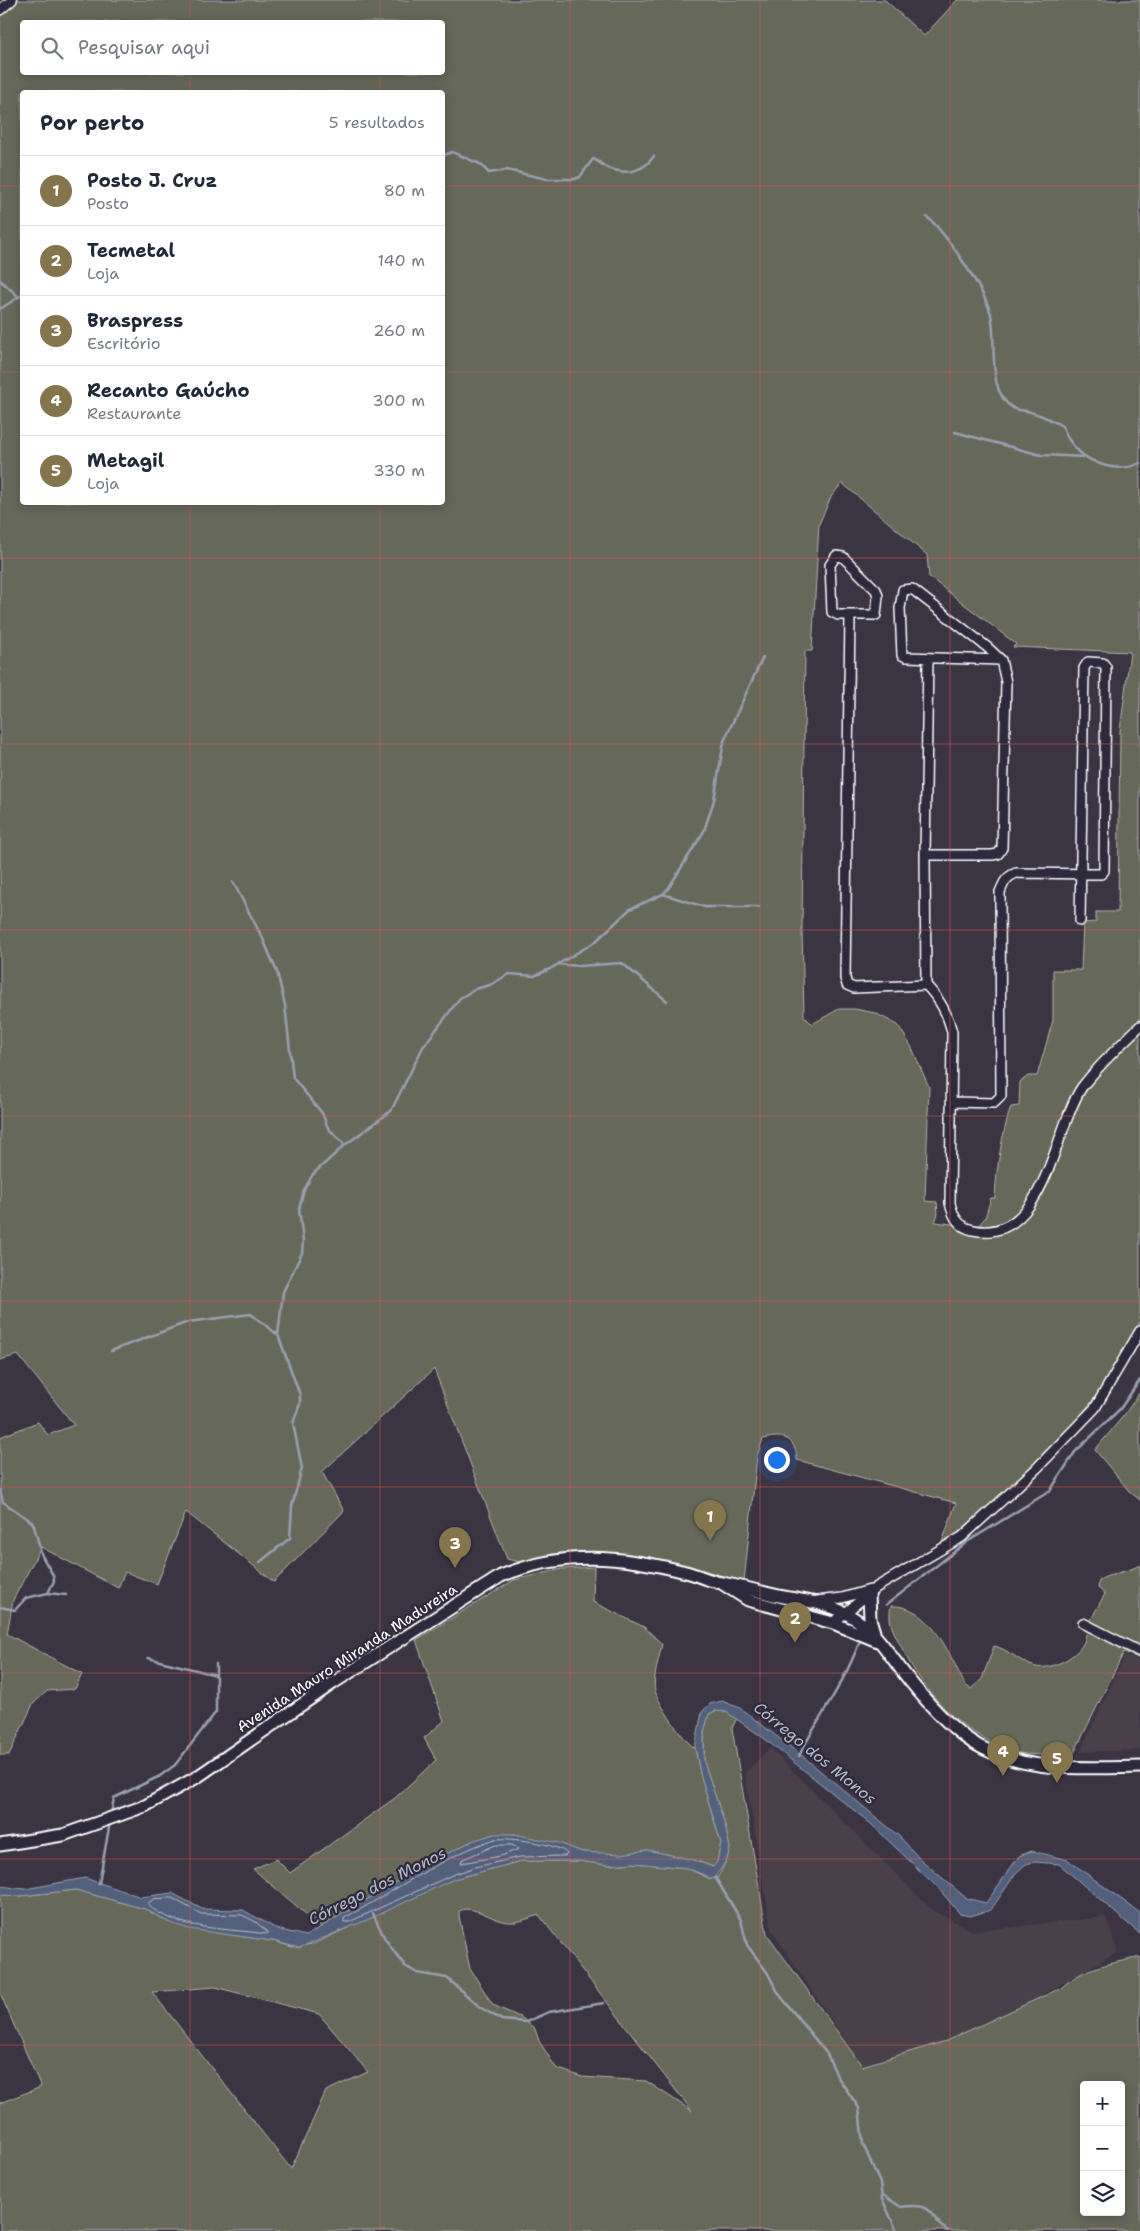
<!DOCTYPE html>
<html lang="pt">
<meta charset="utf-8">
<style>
body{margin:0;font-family:"Shantell Sans",sans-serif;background:#f6f6f7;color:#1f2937}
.controls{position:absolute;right:15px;bottom:15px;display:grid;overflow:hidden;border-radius:5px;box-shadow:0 2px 12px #0003}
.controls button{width:45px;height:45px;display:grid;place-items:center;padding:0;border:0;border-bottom:1px solid #e0e1e3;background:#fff;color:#1f2937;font:25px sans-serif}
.you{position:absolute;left:776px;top:1459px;width:18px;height:18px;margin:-12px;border:4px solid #fff;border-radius:50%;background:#1a73e8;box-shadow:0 0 0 8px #1a73e833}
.badge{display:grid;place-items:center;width:32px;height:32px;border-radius:50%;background:#84754c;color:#fff;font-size:16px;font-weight:700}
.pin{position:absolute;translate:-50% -41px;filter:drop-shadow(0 1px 2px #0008)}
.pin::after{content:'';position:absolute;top:26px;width:18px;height:15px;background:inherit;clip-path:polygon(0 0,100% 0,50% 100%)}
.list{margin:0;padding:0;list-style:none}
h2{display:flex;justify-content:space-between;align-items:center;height:65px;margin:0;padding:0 20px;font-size:21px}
h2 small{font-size:16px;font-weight:400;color:#747a83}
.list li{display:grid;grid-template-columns:32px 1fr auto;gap:15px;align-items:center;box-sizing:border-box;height:70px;padding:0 20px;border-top:1px solid #e0e1e3}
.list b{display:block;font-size:19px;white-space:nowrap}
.list p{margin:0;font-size:16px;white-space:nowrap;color:#747a83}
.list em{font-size:16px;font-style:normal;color:#747a83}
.icon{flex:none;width:28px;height:28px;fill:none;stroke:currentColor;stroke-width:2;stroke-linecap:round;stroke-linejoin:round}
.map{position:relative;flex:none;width:1140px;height:2231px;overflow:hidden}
.search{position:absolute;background:#fff;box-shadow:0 2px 12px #0003;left:20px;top:20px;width:425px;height:55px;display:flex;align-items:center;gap:12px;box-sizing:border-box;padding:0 18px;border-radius:5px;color:#747a83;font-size:19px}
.panel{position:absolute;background:#fff;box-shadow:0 2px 12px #0003;left:20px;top:90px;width:425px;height:415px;border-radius:5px}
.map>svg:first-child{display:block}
</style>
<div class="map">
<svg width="1140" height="2231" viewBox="0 0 1140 2231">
<rect width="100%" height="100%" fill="#3b3443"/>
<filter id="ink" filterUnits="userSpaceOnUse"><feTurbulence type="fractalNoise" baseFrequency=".02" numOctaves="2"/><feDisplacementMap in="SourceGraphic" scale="10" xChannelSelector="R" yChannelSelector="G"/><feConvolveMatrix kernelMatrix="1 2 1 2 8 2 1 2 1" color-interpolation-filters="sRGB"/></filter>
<g filter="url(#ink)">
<path fill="#49404a" d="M1126,1654l14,7v89l-60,2z
M770,1748l162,162 41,21 133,-14 12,35 -171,96 -79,27 -97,-146 -26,-156z"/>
<path fill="#66685a" stroke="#b2b4ac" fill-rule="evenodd" d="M4,0h881l39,36 33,-36h183v1322c-42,93 -117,155 -193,220l-6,3 15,-42 -159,-43c-2,-23 -13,-26 -34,-21l-6,17 -13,126c-45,-13 -92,-28 -139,-29 -32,-1 -68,16 -98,6l-73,-190 -112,103 22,39 -70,71 -88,-70 -29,72 -32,-12 -7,16 -77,-41 -28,53 -6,34 75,40 -7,15 -28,2 -14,13 -24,51h-9v-318l38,-15 10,13 26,-10 -56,-70 -18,5v-1357zM22,22h420v50h-420zM22,92h420v410h-420zM842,483l85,72 2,22 87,67 -3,3 117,5 -10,79 -2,181h-22v10l-13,1 -2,47h-28v50l-16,56h-9l-8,6 -1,24 -8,1c-9,26 -15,63 -16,91h-4l-6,20 -8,9 -42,-5 3,-8 -1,-12 -12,-1 4,-114 -18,-41 -13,-21 -23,-12 -20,-4h-16l-27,15 -8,-8 -2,-86 3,-279h7l7,-127 12,-27z
M1140,1392v108l-10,-8 -35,-42 30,-36z
M1140,1565v94l-16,-7 -51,103c-19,-1 -44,2 -61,-4 -51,-17 -89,-59 -111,-105 -7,-14 -14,-24 -10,-40 40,-2 59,50 74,79l6,4 11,-10 12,-33c15,3 26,17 42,21 15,3 39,-9 47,-23 3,-5 3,-13 6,-19 4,-10 10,-21 16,-31l-7,-6 1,-8c13,-7 28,-8 41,-15z
M594,1567l-1,35 51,25 18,17c-2,10 -10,37 -7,46 2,12 30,53 40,58l5,25 21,70 -4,19 -3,5 -20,-7 -47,-10 -26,5 -39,-3 -18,-7 -50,-11 -42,7 -48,25 -103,61 -68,-58 23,-10 14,14 105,-75 41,-38 -12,-22 20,-17 -28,-81 98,-60 48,-11z
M715,1711l11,1 11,6 -5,10 35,206 95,132 84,-25 115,-53c25,-23 47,-23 79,-31v274h-1140v-128l41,-16 -41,-94v-98l21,1 55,-6 69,19 23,13 42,10 63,9 19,6 21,-3 141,-65 67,-18h58l29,4 26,-2 53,5 23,11 8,-2 9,-18 3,-11 -5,-23 -21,-63v-30l5,-18zM465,1909c18,0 32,15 50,13 8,-1 16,-5 24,-7l153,196 -46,-30 -64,-4 -26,-9 -17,-27 -4,-12 -13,-11 -29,-13 -23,-36 -11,-53v-5zM215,1987l104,27 49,58 -42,19 -35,78 -139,-177zM1084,2085h37v127h-37z"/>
<path fill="#53617c" stroke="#98a0b0" d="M722,1701l18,7 66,51 94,78 19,21 47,40 20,5 33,-47 13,-5 36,9 72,53v21l-81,-70 -24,-2 -9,2 -11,10 -24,36 -21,6 -10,-2 -22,-26 -67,-64 -110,-88 -35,-24 -11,-1 -6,3 -5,18v30l21,63 5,23 -3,11 -13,20 -27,-11 -53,-5 -26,2 -29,-4h-58l-67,18 -80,38 -75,31 -26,-7 -84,-12 -21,-7 -23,-13 -69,-19 -55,6 -21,-1v-9l25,3 60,-11 56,19 31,-4 30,16 41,1 34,19 29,7 117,-70 49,-25 22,-7h20l45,9 23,9 39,2 26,-4 47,10 19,7 4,-5 4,-19 -21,-70 -5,-26 7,-35 8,-8z"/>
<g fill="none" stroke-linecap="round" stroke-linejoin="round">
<path stroke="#bac0cb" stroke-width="1" d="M495,1839c13,-2 66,5 72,15l-2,2 -45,1 -45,10 -23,8 -103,47h-5v-4c50,-26 97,-61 151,-79z
M496,1845h16l7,4 -18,7 -40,7 1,-3z
M172,1898l29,16 41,1 14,7 12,11 -2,1c-37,-6 -90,-3 -119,-30l7,-5z"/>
<path stroke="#98a0b0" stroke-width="2.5" d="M442,156l10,-4 28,12 9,9 18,-3 40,9h28l5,-2 13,-18c6,2 11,8 17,10 18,6 34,2 44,-13
M927,217c19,16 55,70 63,94 9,28 -6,79 23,97 4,3 10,2 14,3 12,3 25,9 35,15 3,4 4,10 7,14 14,22 47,35 71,23
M0,280l19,17
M0,309l22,-14
M955,432l86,23 45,2
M233,882l30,57 14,33 8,33 8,73 29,35 6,15 17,17
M663,894l42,13h54
M558,964l21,2 43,-3 45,38
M111,1351l77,-29 63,-8 27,21
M0,1490l3,12 29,20 2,4 8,30 11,19 1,6 -6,12
M260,1562l30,-24 2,-32 10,-38 -9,-45 7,-19v-9l-22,-60 5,-43 19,-39 1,-12 -4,-32 5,-19 9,-16 32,-29 46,-34 32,-64 37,-49 15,-9 15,-4 19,-11 25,2 16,-7 45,-27 35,-33 33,-15 5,-5 36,-58 10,-31 10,-59 39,-84
M886,1605l81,-63 83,-51 25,-39 45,-43 20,-29
M0,1607l15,3 11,-12 22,-5 18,2
M148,1658l68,17
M799,1756c19,-38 45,-72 60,-113
M111,1814l3,-16 46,-22 15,-11 41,-53v-48
M715,1877l26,43 6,25 20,27 12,22 48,60 10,22 22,32 4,36 17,39 2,16 15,32
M99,1883l11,-61
M373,1914l12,25 20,27 12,7 30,5 34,30 21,12 24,2 23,-10 55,-9
M883,2195l18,12c34,-5 25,8 47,24"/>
<g stroke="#fff" stroke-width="12">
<path id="minor" d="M0,10l12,-10
M836,556l7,1 33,33 2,6 -2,19h-38l-6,-3 -2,-47z
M850,616l-5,362 2,7 7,3 72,-3
M925,855h67l6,-1 4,-6 4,-166 -5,-22 -14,-13 -75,-58 -9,1 -3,18 2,47 4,2 95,3
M926,985c14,15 21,27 26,47l-2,171c3,13 8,24 23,27 72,15 81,-102 109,-143 17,-22 38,-42 58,-61
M926,985l-1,-130 3,-197
M953,1102l41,1 7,-7 -1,-204c4,-10 6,-15 16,-19l85,1 3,-3 2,-204 -3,-4 -15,-1 -4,6 -4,253
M817,1601l25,-3 28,-8
M833,1623l44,-36 85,-50 74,-68 59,-61 45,-77
M1083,1623l57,29"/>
</g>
<g stroke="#fff" stroke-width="15">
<path id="major" d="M723,1584l25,16 85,23 47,19
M869,1593l1,26 4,13
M0,1845l63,-10 82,-29 52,-29 136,-94 168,-107c62,-26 121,-20 185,-4 12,3 23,9 36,11 15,3 29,6 44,10 29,8 60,7 86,24 26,15 39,41 58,64 16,20 34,40 55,56 49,37 118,31 175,30"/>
</g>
<use href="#minor" stroke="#2f2a3d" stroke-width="9"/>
<use href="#major" stroke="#2f2a3d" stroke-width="11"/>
</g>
</g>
<path fill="none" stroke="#de5353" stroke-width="1" stroke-opacity="0.55" d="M190,0v22M380,0v22M570,0v2231M760,0v2231M950,0v2231M190,72v20M380,72v20M0,186h22M442,186h698M0,372h22M442,372h698M190,502v1729M380,502v1729M0,558h1140M0,744h1140M0,930h1140M0,1116h1140M0,1301h1140M0,1487h1140M0,1673h1140M0,1859h1140M0,2045h1140"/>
<g text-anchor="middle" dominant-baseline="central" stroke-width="4.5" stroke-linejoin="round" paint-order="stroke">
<g font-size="15" fill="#fff" stroke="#2f2a3d">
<text transform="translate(347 1658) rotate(-33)">Avenida Mauro Miranda Madureira</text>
</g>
<g font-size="16" font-style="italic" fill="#b2b8c4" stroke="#2f2a3d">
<text transform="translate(815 1753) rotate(39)">Córrego dos Monos</text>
<text transform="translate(377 1886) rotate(-27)">Córrego dos Monos</text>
</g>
</g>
</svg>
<div class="controls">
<button>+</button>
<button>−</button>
<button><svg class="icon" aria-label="layers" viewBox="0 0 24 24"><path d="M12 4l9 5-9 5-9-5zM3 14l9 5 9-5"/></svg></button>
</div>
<div class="you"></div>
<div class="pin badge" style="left:710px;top:1541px">1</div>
<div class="pin badge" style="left:795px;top:1643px">2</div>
<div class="pin badge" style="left:455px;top:1568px">3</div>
<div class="pin badge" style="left:1003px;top:1776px">4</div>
<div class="pin badge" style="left:1057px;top:1783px">5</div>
<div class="search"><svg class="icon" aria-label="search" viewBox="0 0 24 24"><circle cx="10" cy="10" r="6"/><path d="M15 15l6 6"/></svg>Pesquisar aqui</div>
<section class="panel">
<h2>Por perto<small>5 resultados</small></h2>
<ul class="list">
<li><span class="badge">1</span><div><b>Posto J. Cruz</b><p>Posto</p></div><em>80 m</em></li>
<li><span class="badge">2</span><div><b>Tecmetal</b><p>Loja</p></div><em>140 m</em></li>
<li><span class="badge">3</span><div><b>Braspress</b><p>Escritório</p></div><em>260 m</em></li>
<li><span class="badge">4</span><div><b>Recanto Gaúcho</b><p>Restaurante</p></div><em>300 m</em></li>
<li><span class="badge">5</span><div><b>Metagil</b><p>Loja</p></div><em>330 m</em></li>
</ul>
</section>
</div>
